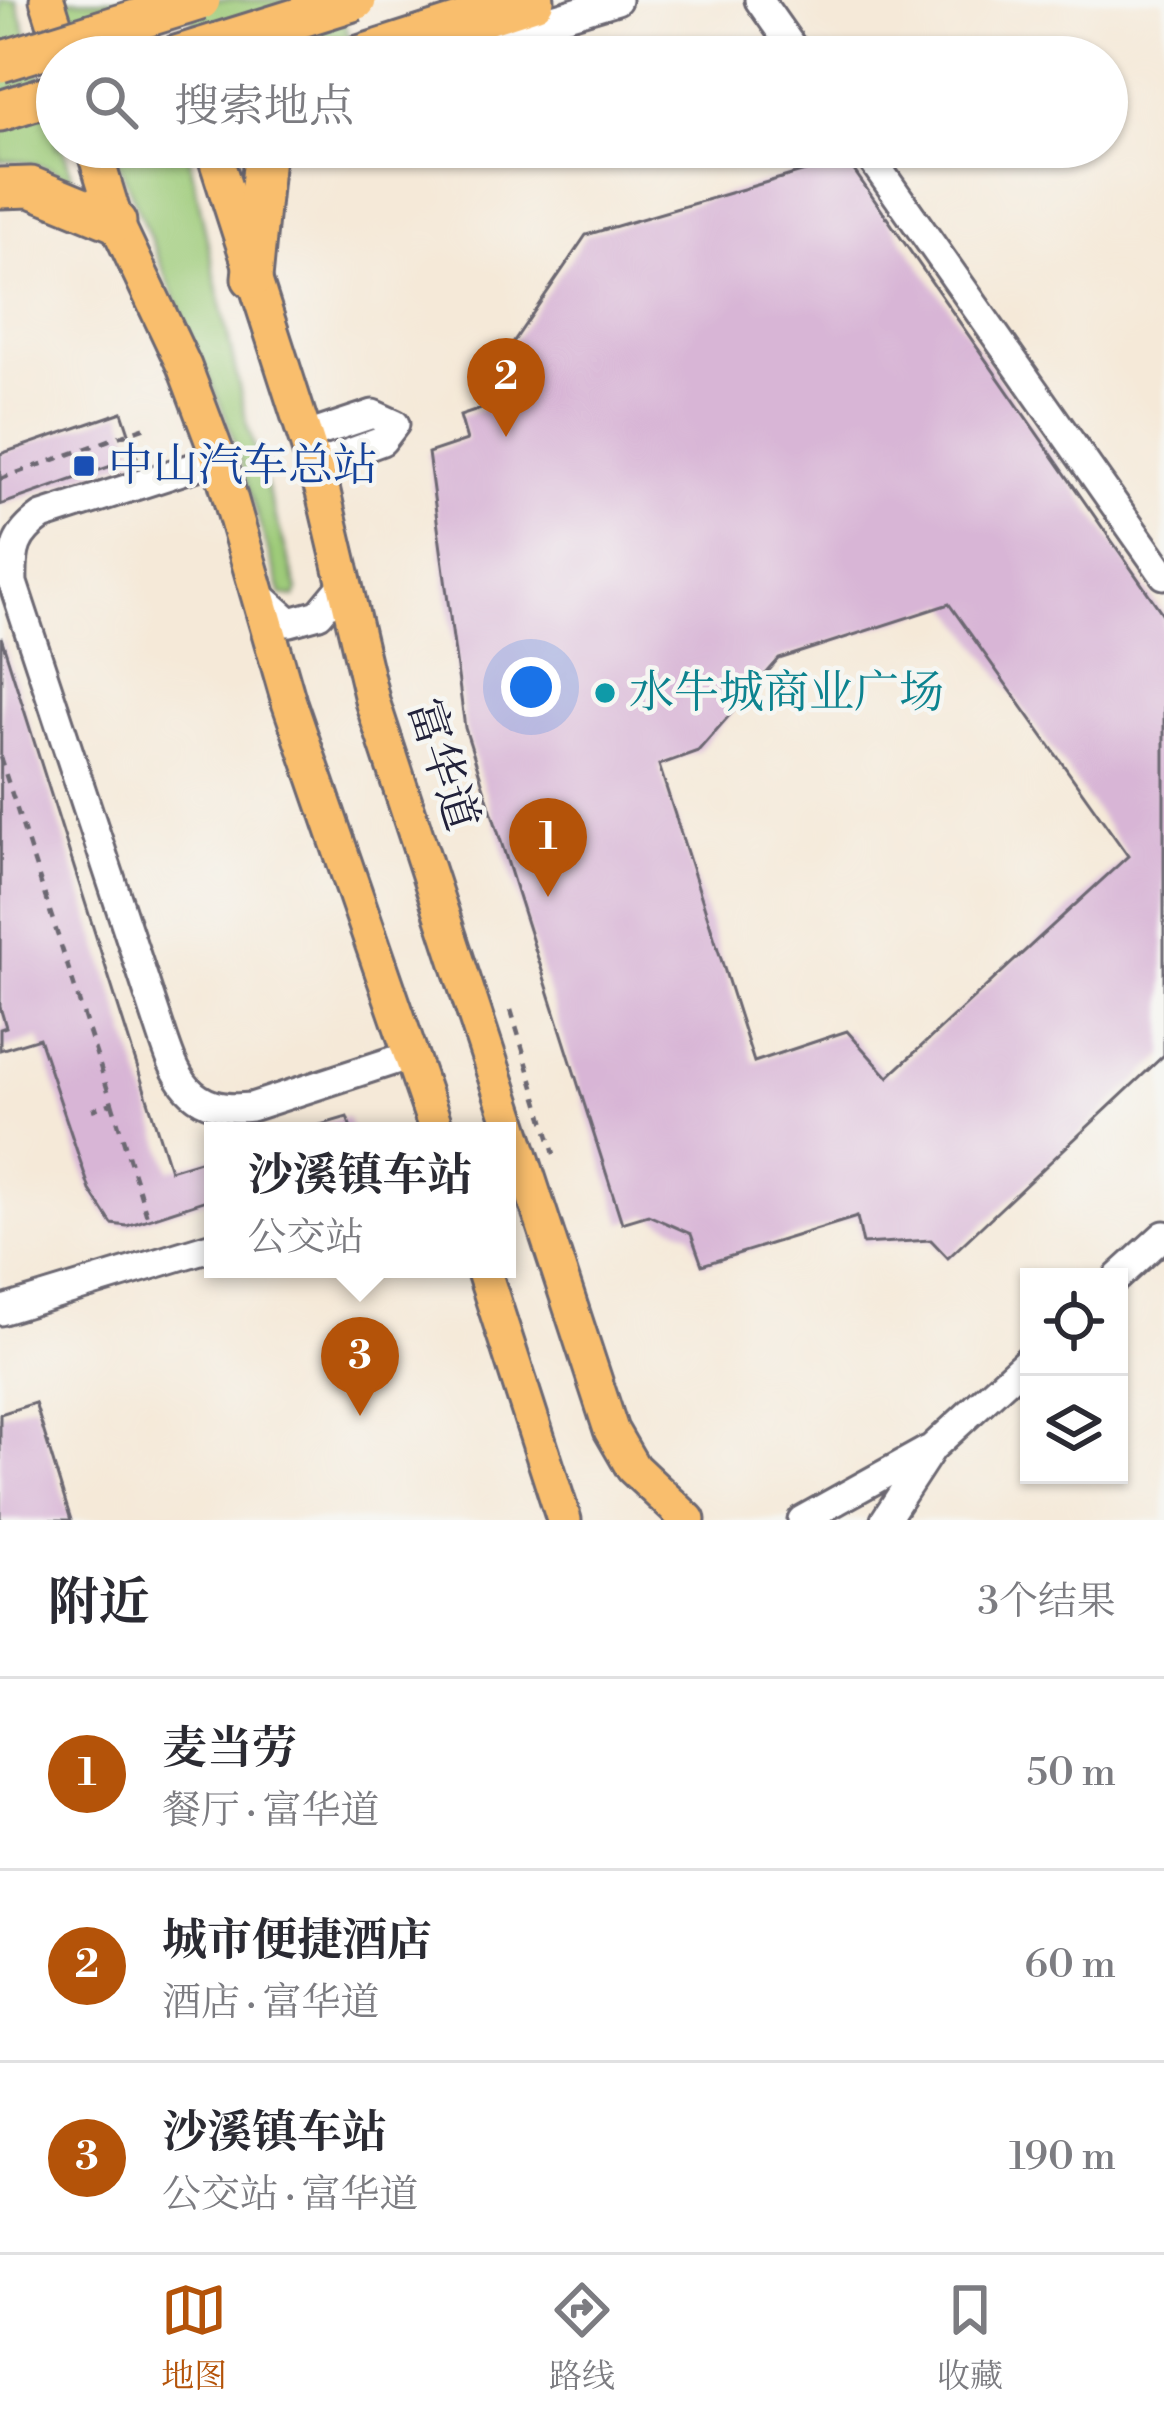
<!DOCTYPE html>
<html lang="zh">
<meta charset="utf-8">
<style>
body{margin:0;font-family:"Libre Bodoni","Noto Serif SC",serif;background:#f7f7f7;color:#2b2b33}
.controls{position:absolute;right:36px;bottom:36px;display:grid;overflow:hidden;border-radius:0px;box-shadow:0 3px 9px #0004}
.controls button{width:108px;height:108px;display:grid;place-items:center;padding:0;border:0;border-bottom:3px solid #e1e1e2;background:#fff;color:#2b2b33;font:60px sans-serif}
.you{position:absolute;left:531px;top:687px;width:42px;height:42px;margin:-30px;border:9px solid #fff;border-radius:50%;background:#1a73e8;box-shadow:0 0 0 18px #1a73e833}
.badge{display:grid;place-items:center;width:78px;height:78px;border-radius:50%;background:#b45309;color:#fff;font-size:39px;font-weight:700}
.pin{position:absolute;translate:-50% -99px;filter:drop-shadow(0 3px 6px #0008)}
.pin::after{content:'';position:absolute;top:63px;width:42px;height:36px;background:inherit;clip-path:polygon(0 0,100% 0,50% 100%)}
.popup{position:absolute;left:204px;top:1122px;width:312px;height:156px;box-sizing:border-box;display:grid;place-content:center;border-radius:0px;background:#fff;filter:drop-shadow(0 3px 9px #0005);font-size:39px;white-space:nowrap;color:#7c7c81}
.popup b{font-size:45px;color:#2b2b33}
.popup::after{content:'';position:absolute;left:50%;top:100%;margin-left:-24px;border:24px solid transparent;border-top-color:#fff}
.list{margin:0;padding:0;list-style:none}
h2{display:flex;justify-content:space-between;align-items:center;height:156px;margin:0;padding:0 48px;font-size:51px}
h2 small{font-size:39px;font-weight:400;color:#7c7c81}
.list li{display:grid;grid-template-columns:78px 1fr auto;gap:36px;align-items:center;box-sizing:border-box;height:192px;padding:0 48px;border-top:3px solid #e1e1e2}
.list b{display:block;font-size:45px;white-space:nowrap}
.list p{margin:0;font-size:39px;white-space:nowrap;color:#7c7c81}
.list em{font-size:39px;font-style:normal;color:#7c7c81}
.icon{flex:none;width:66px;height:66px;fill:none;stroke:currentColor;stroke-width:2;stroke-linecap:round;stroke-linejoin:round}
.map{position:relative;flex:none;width:1164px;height:1520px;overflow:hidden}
.search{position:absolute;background:#fff;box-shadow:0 3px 9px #0004;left:36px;right:36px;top:36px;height:132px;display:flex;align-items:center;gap:30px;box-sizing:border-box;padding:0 42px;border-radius:66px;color:#7c7c81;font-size:45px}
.sheet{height:732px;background:#fff}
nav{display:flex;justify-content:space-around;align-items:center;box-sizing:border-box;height:168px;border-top:3px solid #e1e1e2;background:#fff;font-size:33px;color:#7c7c81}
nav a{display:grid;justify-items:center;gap:6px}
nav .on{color:#b45309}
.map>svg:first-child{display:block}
</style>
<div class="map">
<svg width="1164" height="1520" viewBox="0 0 1164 1520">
<rect width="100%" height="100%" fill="#f6f6f2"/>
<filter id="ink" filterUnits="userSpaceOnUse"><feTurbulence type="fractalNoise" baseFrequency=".00833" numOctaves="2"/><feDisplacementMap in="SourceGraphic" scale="24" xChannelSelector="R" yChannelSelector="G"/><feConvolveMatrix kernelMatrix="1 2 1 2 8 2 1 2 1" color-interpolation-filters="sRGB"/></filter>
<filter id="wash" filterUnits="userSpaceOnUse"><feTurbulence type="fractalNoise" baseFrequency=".004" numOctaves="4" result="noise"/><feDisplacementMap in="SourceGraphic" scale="48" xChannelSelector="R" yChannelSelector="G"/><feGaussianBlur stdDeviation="2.7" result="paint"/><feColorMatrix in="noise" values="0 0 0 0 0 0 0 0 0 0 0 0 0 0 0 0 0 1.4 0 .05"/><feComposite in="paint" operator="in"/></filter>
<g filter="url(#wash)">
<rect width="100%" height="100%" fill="#f5e9d8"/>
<path fill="#9ecb79" stroke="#60765a" stroke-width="3" d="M0,0h16l41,128v19h6l11,36c-24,-18 -44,-23 -74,-22z
M65,0h81l17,57h-83z
M187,0h151l12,42 -34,15h-112z
M112,147h75l60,277 51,166 -3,7 -13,-2 -53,-169z"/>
<g id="blocks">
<path fill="#d8b5d6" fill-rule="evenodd" d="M846,159l318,457v439l-216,203 -17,-18 -68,4 -6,-27 -155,48 -11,-31 -43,-19 -26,8 -157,-495 -37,-275 39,-13 -7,-24 42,-14 -9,-30 93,-137zM949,604l179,252 -240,221 -41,-46 -93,31 -95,-297 39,-14 81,-92z
M122,412l15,45 -137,48v-51z
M1,637l169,533 43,-13v41l-86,28 -15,-2 -22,-34 -51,-152 -39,12v-21l6,-2 -6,-20z
M347,1117l5,14h-49v-1z
M35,1403l36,117h-71v-106z"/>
</g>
</g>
<g filter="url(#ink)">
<use href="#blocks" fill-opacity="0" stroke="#6c6872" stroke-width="3"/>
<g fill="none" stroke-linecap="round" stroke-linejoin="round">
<g stroke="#6c6872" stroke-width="33">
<path id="minor" d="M759,0l40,57
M426,57l191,-57
M863,147l301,428
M304,437l69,-23 22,10 -13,17 -68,25
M219,459l-177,57c-27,19 -30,34 -29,67l146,442c17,52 28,89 92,82l160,-52
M258,594l32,28 29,-8 25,-30
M1118,1277l46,-42
M0,1311l213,-65
M802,1520l126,-70
M885,1520l47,-72 97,-89"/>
</g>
<g stroke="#6c6872" stroke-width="39">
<path id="major" d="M47,0l18,57
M93,147l23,75 68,144 35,93 70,243 148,429
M212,147l111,345 50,212 238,726 22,38 55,52
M483,1269l81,251"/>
</g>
<g stroke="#6c6872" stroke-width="45">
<path id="highway" d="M356,57l178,-57
M0,111l57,-18
M0,188l31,-1 85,35
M252,278l12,-122 6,-9"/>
</g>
<path stroke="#6c6872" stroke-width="4.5" stroke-dasharray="9 9" stroke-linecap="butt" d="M0,479l146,-52
M0,757l112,346 -20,7
M511,1010l43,144
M112,1103l37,120"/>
<use href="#minor" stroke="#fff" stroke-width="27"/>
<use href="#major" stroke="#f9be6d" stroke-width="33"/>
<use href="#highway" stroke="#f9be6d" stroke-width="39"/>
<g stroke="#6c6872" stroke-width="45" stroke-linecap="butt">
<path id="highway-bridge" d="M173,57l183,-57
M0,62l200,-62"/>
</g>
<use href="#highway-bridge" stroke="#f9be6d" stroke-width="39"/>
</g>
</g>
<rect fill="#1a4fb4" stroke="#f6f6f2" stroke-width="4.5" x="72" y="454" width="24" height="24" rx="6"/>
<circle fill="#0f9aa8" stroke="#f6f6f2" stroke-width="4.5" cx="605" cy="693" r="12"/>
<g text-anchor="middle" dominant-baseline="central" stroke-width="9" stroke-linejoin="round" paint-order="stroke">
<g font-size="45" fill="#164399" stroke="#f6f6f2" text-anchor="start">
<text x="108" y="466">中山汽车总站</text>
</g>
<g font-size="45" fill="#0d838f" stroke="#f6f6f2" text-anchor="start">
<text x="629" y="693">水牛城商业广场</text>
</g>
<g font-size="45" fill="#22223b" stroke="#f6f6f2">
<text transform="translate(442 765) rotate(72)">富华道</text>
</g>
</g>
</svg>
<div class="controls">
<button><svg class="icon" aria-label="locate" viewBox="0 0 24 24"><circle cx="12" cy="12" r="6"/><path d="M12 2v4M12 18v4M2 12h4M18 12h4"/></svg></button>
<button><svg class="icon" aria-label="layers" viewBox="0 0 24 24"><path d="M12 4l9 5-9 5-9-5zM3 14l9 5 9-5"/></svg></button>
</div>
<div class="you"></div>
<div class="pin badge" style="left:548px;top:897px">1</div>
<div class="pin badge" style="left:506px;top:437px">2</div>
<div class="pin badge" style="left:360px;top:1416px">3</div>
<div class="popup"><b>沙溪镇车站</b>公交站</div>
<div class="search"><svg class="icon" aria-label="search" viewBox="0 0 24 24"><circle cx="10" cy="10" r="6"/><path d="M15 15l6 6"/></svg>搜索地点</div>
</div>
<section class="sheet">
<h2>附近<small>3个结果</small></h2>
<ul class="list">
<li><span class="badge">1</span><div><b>麦当劳</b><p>餐厅 · 富华道</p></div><em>50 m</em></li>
<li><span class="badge">2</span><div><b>城市便捷酒店</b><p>酒店 · 富华道</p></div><em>60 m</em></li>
<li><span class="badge">3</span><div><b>沙溪镇车站</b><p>公交站 · 富华道</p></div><em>190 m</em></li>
</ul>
</section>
<nav>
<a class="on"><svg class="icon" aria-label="map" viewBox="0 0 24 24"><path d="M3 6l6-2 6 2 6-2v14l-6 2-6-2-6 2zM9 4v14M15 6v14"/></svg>地图</a>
<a><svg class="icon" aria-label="directions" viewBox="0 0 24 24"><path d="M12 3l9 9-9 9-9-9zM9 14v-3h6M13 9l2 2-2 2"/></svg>路线</a>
<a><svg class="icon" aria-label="saved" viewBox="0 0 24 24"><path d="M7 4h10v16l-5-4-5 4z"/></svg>收藏</a>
</nav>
